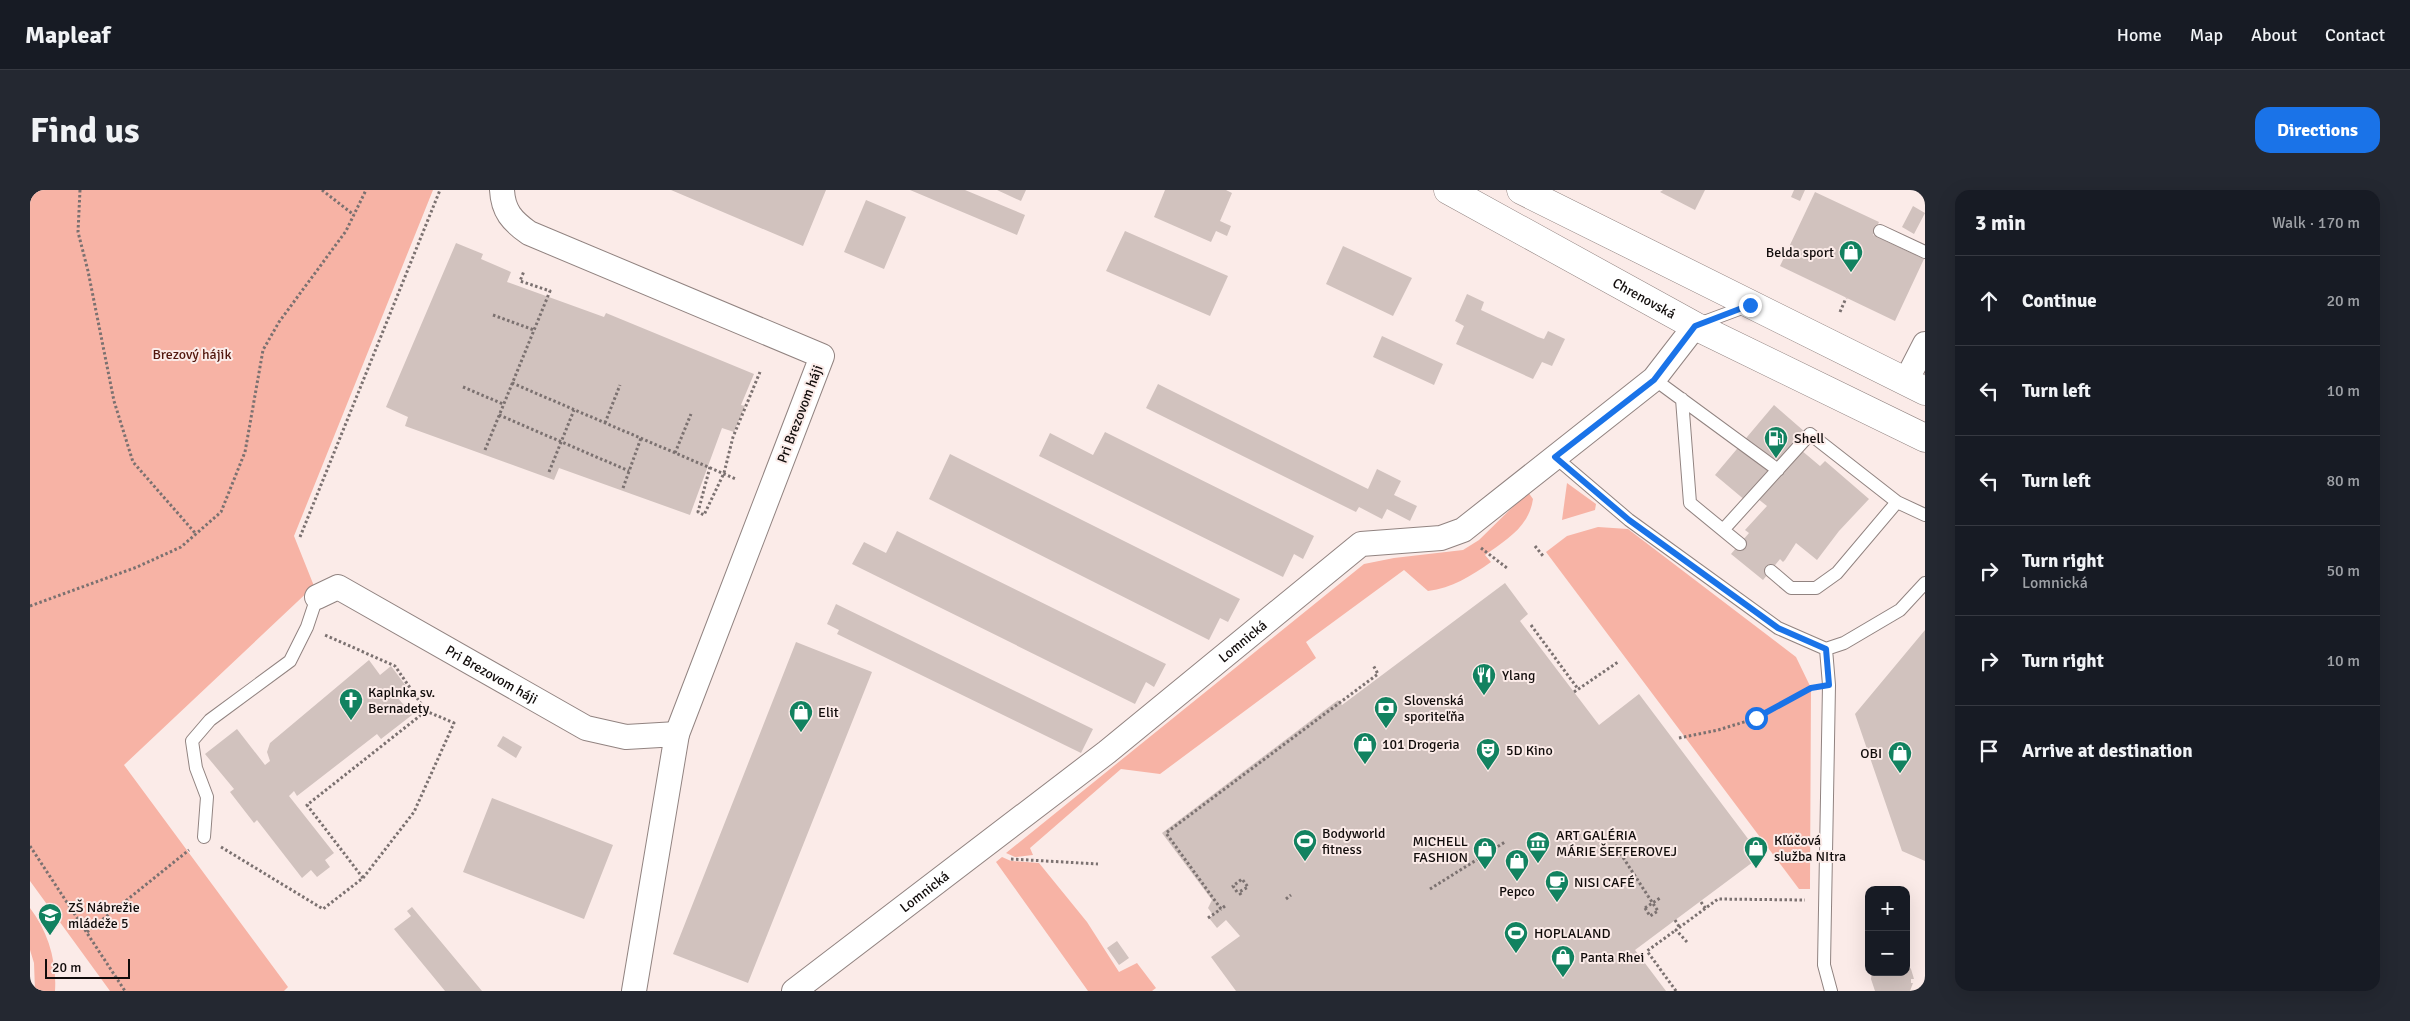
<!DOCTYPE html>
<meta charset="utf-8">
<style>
body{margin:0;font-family:Signika,sans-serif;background:#242831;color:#f1f3f6}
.controls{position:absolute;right:15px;bottom:15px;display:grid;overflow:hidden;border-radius:10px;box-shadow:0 5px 20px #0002}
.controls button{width:45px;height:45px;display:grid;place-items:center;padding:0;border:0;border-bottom:1px solid #363941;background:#171b24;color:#f1f3f6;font:25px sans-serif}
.scale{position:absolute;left:15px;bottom:12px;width:85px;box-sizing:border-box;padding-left:5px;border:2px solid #110c0b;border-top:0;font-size:14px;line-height:18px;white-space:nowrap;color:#110c0b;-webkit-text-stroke:4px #fbebe8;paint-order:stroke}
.stop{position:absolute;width:15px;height:15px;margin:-11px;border:4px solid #1a73e8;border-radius:50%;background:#fff}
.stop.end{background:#1a73e8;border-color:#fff;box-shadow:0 1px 5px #0008}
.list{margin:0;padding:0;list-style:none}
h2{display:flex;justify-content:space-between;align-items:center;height:65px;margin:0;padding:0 20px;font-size:21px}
h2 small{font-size:16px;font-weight:400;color:#9ea1a6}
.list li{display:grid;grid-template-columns:32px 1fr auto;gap:15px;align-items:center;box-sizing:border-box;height:90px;padding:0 20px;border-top:1px solid #363941}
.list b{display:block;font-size:19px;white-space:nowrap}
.list p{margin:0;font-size:16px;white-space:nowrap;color:#9ea1a6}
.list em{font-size:16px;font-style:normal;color:#9ea1a6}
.icon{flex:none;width:28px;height:28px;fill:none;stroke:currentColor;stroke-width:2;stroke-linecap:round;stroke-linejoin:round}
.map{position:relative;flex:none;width:1895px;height:801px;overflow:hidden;border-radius:15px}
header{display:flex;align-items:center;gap:30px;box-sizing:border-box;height:70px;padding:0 25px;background:#171b24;border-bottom:1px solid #363941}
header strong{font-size:24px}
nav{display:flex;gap:28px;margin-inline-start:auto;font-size:18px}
.intro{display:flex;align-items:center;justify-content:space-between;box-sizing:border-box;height:120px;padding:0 30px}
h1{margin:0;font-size:35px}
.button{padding:12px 22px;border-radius:15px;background:#1a73e8;color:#fff;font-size:18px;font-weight:700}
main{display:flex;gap:30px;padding:0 30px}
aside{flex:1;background:#171b24;border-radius:15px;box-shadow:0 5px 20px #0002}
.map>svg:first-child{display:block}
</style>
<header>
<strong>Mapleaf</strong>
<nav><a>Home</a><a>Map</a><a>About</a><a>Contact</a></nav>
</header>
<div class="intro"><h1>Find us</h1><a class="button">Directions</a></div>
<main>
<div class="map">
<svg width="1895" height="801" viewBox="0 0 1895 801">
<rect width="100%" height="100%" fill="#fbebe8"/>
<path fill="#f7b3a5" d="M0,0h403l-139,346 20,50 -190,179 164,222 -4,4h-174l-80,-110z
M1537,293l29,21 -1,6 -33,10z
M1498,302l5,7c-4,28 -27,41 -48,56l6,7c-20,14 -39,26 -63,29l-24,-21 -98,72 10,16 -156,116 -39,-5 -91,79 3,7 -18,2 -9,-4 358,-289 30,-6 69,-8 16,-10z
M1568,337l30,2 168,128 15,31 -1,201h-11l-253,-337 21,-16z
M972,667l9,4 28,2 48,59 32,50 18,-9 19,25 -4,3h-64l-92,-129z
M0,718c18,23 27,54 25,83h-20l-1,-28 -4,-13z"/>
<path fill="#d1c2be" d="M641,0h155l-23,56z
M880,0h55l60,25 -8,20z
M967,0h29l-5,11z
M1135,0h61l6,3 -12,28 11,5 -4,10 -11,-5 -5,11 -57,-25z
M1633,0h42l-10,20 -35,-18z
M1764,0h11l-5,11 -9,-4z
M1785,2l64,30 -6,13 51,24 -29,62 -115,-55z
M836,10l40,17 -22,52 -40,-17z
M1883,16l12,7 -11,21 -12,-7z
M1095,41l103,45 -18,40 -104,-45z
M426,53l27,11 -2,5 30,13 -4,10 97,35 2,-4 148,61 -13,31 4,1 -11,26 -12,-4 -32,87 -131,-47 -5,12 -149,-54 3,-9 -22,-10z
M1313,56l69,32 -19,38 -67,-32z
M1437,104l17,8 -3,8 57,27 6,2 4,-8 17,8 -13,27 -10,-4 -9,17 -77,-35 8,-18 -9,-5z
M1352,146l61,28 -9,21 -61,-28z
M1128,194l210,105 9,-20 24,12 -7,14 23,11 -7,15 -23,-12 -5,10 -23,-12 -3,5 -210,-104z
M1744,215l31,27 -10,13 25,21 5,-5 44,38 -30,32 -22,29 -21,-17 -11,17 -2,2 -3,-3 -17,21 -32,-26 18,-21 -4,-3 22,-24 -14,-11 -7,6 -31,-26z
M1075,242l209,104 -11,23 -9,-5 -11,23 -244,-121 11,-23 43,22z
M920,264l290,145 -12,23 -8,-4 -11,22 -280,-141z
M867,341l269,133 -12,23 -8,-5 -11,22 -283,-140 12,-22 22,11z
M1475,393l23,31 -8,7 79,104 40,-31 122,162 -126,94 31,41h-430l-25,-34 29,-21 -14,-16 -9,8 -8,-10 4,-3 -5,-7 4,-8 -50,-67 176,-133 4,5z
M806,414l257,125 -12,24 -244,-119 2,-4 -12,-6z
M1895,440v231l-23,-10 -47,-137z
M766,452l76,30 -124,311 -75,-29z
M339,470l11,15 11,-9 18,24 -11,8 14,17 -31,24 -4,-5 -80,62 -3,-5 -5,5 45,57 -9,7 5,7 -13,10 -6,-7 -9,8 -45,-58 -3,3 -24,-31 4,-3 -29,-35 32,-25 28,36 5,-4 -3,-9 3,-9z
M473,546l19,11 -6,11 -19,-12z
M462,608l121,47 -29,74 -121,-47z
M382,717l70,84h-37l-51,-62 17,-13 -4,-5z
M1087,751l12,17 -10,7 -12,-17z
M1876,773l5,6 3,10h-3v4h2l-3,8h-35l-4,-12 1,-7h34z"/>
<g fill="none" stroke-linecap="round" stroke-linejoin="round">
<g stroke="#918380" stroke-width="14">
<path id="service" d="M1850,41l45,21
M1666,135l54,-20
M1624,189l124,91
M1652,209l8,104 50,41
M1525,267l74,63 149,108 48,21 18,-6 56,-33 25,-27
M1693,340l87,-96 87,68 28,13
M1741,381l20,17h25l21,-15 60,-71
M1796,459l3,36 -5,280 7,26
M174,647l3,-40 -11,-29 -4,-27 18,-21 80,-59 17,-34 10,-30"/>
</g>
<g stroke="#918380" stroke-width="26">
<g id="minor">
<path d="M472,0c1,21 10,31 27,43l293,123 -145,378"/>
<path d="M1876,191l19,-37"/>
<path id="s1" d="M287,407l21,-10 248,141 40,9 51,-3 -43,257"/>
<path id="s2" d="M764,801l313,-239 254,-208 80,-6 22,-8 191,-151 41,-53"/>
</g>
</g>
<g stroke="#918380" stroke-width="29">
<g id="primary">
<path id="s3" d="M1418,0l247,136 230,112"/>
<path d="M1491,0l404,201"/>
</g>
</g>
<path stroke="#7b7170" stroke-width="3" stroke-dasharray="2.5 2.5" stroke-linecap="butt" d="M50,0l-2,42 10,39 26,130 19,61 63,72
M292,0l32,25
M1810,122l6,-14
M463,125l41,15
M482,193l224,96
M433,197l40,17
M469,225l130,56
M575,233l15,-38
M455,260l65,-159 -30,-10 4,-10
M645,263l16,-39
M680,277l-12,45 6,3 20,-42 9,-36 27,-65
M519,282l25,-62
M593,298l18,-50
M270,347l140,-347
M1505,356l8,10
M1451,358l26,20
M0,416l107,-39 44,-20 40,-35 24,-60 18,-102 16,-28 67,-91 20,-41
M1501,435l47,64
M1544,502l44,-30
M1649,548l39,-8 39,-12 52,-28
M1585,655l33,51
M0,656l95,145
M191,657l102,62 40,-31 51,-66 40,-89 -28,-12 -31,-45 -70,-31
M981,669l87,5
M333,688l-56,-73 119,-94
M1400,699l75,-47
M1207,702l-4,-6 9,-7 6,8 -9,5 2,3
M1256,709l5,-4
M1671,712l5,7
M1195,716l-4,3 -55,-76 212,-159 -5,-9
M1615,718l15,-10
M1178,728l13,-9
M1645,730l5,8
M57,742l102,-82
M1657,752l-11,-12 42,-31 87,1
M1646,801l-29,-40 29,-21"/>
<use href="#service" stroke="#fff" stroke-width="12"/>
<use href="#minor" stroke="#fff" stroke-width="24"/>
<use href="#primary" stroke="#fff" stroke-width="28"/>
<path stroke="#7b7170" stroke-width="3" stroke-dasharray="2.5 2.5" stroke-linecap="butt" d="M1615,718l5,8 8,-5 -10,-15"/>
</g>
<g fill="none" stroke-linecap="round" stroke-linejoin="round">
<path stroke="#1a73e8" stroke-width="6" d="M1720,115l-55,21 -41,54 -99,77 74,63 149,108 48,21 3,36 -18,3 -55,30"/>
</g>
<defs>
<g id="shop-pin" transform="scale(1.25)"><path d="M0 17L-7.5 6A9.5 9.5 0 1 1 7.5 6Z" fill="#128260" stroke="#fbebe8"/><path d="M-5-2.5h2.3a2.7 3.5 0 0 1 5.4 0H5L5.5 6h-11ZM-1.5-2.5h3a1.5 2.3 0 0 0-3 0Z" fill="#fff"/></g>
<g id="fuel-pin" transform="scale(1.25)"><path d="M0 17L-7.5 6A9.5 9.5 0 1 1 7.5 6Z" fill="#128260" stroke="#fbebe8"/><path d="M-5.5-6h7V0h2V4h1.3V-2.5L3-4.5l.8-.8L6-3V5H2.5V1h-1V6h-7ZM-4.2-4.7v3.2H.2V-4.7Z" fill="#fff"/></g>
<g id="restaurant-pin" transform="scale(1.25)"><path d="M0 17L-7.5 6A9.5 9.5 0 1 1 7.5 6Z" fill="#128260" stroke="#fbebe8"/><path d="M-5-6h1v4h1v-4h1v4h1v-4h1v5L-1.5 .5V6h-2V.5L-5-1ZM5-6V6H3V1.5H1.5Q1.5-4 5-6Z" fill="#fff"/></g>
<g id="church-pin" transform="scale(1.25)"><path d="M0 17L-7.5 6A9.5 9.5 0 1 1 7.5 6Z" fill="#128260" stroke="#fbebe8"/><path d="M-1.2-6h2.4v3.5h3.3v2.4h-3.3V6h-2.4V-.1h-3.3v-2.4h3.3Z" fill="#fff"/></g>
<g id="bank-pin" transform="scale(1.25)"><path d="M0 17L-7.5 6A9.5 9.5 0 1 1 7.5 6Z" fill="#128260" stroke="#fbebe8"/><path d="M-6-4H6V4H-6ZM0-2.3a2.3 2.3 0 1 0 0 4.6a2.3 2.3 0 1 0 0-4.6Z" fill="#fff"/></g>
<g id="theatre-pin" transform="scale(1.25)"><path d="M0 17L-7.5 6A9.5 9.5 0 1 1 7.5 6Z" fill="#128260" stroke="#fbebe8"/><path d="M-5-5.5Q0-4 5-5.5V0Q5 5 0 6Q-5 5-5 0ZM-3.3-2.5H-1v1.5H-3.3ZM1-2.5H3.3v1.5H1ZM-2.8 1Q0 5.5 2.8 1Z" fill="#fff"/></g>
<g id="stadium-pin" transform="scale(1.25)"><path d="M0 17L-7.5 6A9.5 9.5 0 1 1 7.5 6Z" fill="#128260" stroke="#fbebe8"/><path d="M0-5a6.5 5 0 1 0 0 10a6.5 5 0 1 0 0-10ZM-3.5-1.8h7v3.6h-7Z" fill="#fff"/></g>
<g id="museum-pin" transform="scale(1.25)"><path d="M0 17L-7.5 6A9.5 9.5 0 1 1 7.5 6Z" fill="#128260" stroke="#fbebe8"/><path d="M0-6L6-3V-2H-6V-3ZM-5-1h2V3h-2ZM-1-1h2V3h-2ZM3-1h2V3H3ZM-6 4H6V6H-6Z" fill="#fff"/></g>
<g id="cafe-pin" transform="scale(1.25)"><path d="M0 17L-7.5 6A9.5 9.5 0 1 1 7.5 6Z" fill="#128260" stroke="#fbebe8"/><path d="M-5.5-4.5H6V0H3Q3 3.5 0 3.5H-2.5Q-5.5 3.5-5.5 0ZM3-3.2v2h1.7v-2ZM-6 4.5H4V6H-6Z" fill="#fff"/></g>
<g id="school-pin" transform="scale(1.25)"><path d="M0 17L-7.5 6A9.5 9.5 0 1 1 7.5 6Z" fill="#128260" stroke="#fbebe8"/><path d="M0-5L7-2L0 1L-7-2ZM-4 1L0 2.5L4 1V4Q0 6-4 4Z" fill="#fff"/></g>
</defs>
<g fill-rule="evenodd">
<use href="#shop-pin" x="1821" y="62"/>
<use href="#fuel-pin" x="1746" y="248"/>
<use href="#restaurant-pin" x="1454" y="485"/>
<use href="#church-pin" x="321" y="510"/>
<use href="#bank-pin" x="1356" y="518"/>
<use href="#shop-pin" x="771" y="522"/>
<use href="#shop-pin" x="1335" y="554"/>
<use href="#theatre-pin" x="1458" y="560"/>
<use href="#shop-pin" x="1870" y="563"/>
<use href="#stadium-pin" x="1275" y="651"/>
<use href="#museum-pin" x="1508" y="653"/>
<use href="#shop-pin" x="1726" y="658"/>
<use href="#shop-pin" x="1455" y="659"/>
<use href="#shop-pin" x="1487" y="671"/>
<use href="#cafe-pin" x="1527" y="692"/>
<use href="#school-pin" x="20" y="725"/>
<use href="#stadium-pin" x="1486" y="743"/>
<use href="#shop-pin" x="1533" y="767"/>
</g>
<g text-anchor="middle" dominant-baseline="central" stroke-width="4" stroke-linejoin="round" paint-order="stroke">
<g font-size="14" fill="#110c0b" stroke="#fbebe8" text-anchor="start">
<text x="1804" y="62" text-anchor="end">Belda sport</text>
<text x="1764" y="248">Shell</text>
<text x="1472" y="485">Ylang</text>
<text x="338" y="502">Kaplnka sv.<tspan x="338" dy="16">Bernadety</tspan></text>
<text x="1374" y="510">Slovenská<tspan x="1374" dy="16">sporiteľňa</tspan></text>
<text x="788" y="522">Elit</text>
<text x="1352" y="554">101 Drogeria</text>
<text x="1476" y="560">5D Kino</text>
<text x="1852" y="563" text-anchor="end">OBI</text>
<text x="1292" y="643">Bodyworld<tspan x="1292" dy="16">fitness</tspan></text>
<text x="1526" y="645">ART GALÉRIA<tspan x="1526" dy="16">MÁRIE ŠEFFEROVEJ</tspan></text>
<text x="1744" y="650">Kľúčová<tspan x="1744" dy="16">služba NItra</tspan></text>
<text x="1438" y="651" text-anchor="end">MICHELL<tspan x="1438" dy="16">FASHION</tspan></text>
<text x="1544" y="692">NISI CAFÉ</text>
<text x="1487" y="701" text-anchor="middle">Pepco</text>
<text x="38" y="717">ZŠ Nábrežie<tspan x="38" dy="16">mládeže 5</tspan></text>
<text x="1504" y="743">HOPLALAND</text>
<text x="1550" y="767">Panta Rhei</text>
</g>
<g font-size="14" fill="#110c0b" stroke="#fbebe8">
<text stroke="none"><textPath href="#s3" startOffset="224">Chrenovská</textPath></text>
<text transform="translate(770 224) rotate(-69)">Pri Brezovom háji</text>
<text stroke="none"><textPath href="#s2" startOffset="569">Lomnická</textPath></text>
<text stroke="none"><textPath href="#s1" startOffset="200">Pri Brezovom háji</textPath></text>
<text stroke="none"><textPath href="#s2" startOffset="164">Lomnická</textPath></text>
</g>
<g font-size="14" fill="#52170d" stroke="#fbebe8">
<text x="162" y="164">Brezový hájik</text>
</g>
</g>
</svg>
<div class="controls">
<button>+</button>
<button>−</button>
</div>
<div class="scale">20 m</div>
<div class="stop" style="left:1726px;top:528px"></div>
<div class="stop end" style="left:1720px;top:115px"></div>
</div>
<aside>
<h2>3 min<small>Walk · 170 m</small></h2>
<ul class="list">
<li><svg class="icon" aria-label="ahead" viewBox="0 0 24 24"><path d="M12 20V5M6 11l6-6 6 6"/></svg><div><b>Continue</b></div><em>20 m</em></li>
<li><svg class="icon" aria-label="left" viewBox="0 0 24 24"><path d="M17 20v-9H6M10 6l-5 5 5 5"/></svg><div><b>Turn left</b></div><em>10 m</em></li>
<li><svg class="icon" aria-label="left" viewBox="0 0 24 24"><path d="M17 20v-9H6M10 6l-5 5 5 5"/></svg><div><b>Turn left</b></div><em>80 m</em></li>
<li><svg class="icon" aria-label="right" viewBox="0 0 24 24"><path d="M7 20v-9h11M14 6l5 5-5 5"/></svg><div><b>Turn right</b><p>Lomnická</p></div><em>50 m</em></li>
<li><svg class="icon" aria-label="right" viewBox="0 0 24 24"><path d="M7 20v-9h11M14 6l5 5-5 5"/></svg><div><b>Turn right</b></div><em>10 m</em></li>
<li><svg class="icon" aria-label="arrive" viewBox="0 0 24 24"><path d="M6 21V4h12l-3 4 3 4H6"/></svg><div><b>Arrive at destination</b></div></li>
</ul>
</aside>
</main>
